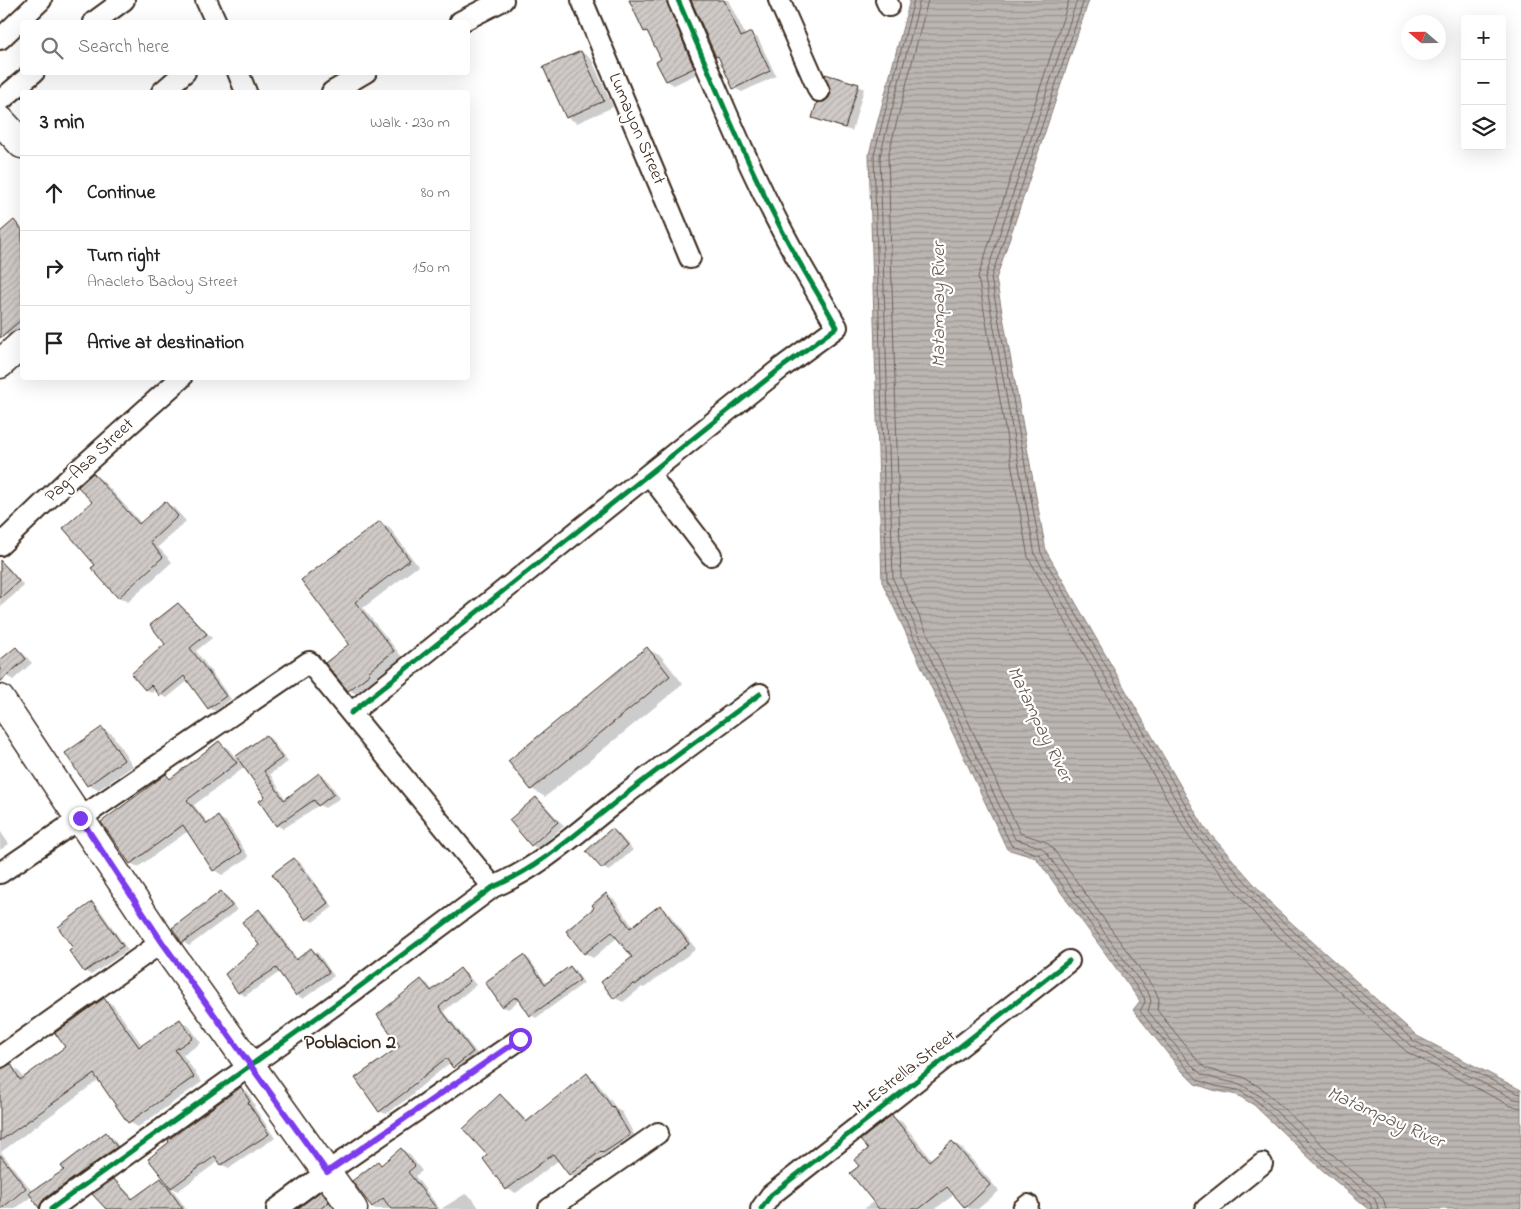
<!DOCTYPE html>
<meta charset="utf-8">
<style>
body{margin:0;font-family:"Indie Flower",sans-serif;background:#f2f2f2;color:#222}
.controls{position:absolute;right:15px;top:15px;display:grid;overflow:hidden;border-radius:5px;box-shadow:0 5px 20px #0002}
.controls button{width:45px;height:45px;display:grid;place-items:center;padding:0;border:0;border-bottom:1px solid #e0e0e0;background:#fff;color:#222;font:25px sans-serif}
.compass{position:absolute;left:1401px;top:15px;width:45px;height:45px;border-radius:50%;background:#fff;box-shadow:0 5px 20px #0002;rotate:290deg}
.stop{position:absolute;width:15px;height:15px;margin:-11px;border:4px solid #7c3aed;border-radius:50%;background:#fff}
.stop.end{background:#7c3aed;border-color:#fff;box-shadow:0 1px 5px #0008}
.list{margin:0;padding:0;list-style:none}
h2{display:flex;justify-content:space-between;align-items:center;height:65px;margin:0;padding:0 20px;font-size:21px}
h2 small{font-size:16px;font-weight:400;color:#767676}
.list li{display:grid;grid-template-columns:32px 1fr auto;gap:15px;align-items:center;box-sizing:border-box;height:75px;padding:0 20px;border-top:1px solid #e0e0e0}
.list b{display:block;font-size:19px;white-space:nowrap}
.list p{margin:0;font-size:16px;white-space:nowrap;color:#767676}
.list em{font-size:16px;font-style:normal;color:#767676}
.icon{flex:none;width:28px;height:28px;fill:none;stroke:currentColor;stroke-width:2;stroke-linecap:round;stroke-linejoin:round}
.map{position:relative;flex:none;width:1521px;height:1209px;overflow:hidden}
.search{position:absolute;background:#fff;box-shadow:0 5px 20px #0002;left:20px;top:20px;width:450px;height:55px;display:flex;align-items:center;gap:12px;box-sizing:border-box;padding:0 18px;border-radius:5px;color:#767676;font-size:19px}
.panel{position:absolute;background:#fff;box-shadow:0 5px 20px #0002;left:20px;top:90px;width:450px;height:290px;border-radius:5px}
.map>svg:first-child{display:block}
</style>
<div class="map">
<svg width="1521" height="1209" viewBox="0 0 1521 1209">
<defs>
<pattern id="water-rules" width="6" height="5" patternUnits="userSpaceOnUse" patternTransform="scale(1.25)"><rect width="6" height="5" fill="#bcb6b3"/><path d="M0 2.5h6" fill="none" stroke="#9a9491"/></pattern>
<pattern id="building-hatch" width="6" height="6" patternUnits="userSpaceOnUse" patternTransform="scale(1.25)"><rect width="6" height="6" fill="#cfcac7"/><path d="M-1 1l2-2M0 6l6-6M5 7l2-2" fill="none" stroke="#b3aeaa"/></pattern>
</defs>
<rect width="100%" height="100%" fill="#fff"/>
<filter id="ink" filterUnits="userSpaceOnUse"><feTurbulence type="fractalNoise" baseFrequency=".02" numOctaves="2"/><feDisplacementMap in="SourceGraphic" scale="10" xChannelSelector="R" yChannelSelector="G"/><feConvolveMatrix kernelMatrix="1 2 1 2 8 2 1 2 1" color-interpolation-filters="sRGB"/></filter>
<g filter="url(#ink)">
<path fill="url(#water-rules)" stroke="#887e77" d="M910,0h179l-93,279 50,272 158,276 71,81 142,128 104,54v119h-152l-48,-40 -67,-64 -17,-10 -24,-5 -18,-6 -15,-15 -47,-59 7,-9 -104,-143 -29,-9 -125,-267 -13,-428z"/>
<path fill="#0003" d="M630,0h45l26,72 -27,13 -7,-4 -4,-21 -13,-26 -5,-3z
M692,0h36l18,36 5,-2 7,4 18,38 -34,16 -8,-4 -14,-30 -3,-2z
M581,52l10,6 22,49 -36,16 -10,-6z
M858,85l6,4 -12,42 -32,-10 -6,-4 11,-14z
M14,222l8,5v102l-10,9 -7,-4 -5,4v-104z
M93,475l9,5 40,44 23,-21 9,5 12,13 -28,26 14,15 -44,40 -9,-5 -22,-32z
M380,522l9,5 29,39 -55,42 39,49 -26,20 2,2 -20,16 -9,-5 -22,-27 23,-19 -47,-63z
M3,564l6,4 15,18 -24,21v-40z
M178,604l6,4 28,30 -16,13 35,48 -16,12 -6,-3 -20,-28 -22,18 -6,-3 -5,-6 -4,4 -6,-4 20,-45z
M16,648l6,4 10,11 -19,17 -6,-4 -7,-8v-6z
M647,649l14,7 22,28 -138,113 -13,-8z
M102,729l10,5 21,32 -35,24 -10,-5z
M266,736l6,4 16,22 -18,12 16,26 34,-25 6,3 14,20 -15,10 -6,-3 -36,24 -6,-4 -10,-27 -22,-31 -51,38 15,19 9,-7 8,5 23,35 -27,18 -8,-5 -26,-39 -50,36 -8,-4 36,-87 5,3 48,-36 8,4 9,11z
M536,798l6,4 22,24 -26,23 -6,-4 -21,-25z
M612,830l6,3 15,17 -24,21 -6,-3z
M0,831l9,13 -9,6z
M294,859l7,4 32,44 -20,15 -6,-3z
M221,892l6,4 10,14 -48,36 -6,-4 -10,-13z
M606,894l8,5 19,28 27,-20 7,4 29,38 -52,39 -2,-1 -19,15 -8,-4 19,-40 -16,-21 -25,21 -8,-5 11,-45z
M92,904l6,3 30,43 -37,25 -6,-4 -10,-23z
M259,911l6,3 33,46 14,-10 6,3 16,23 -31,23 -6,-4 -17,-23 -35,24 -7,-4 23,-47z
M524,956l5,3 18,25 23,-17 5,3 9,13 -48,35 -5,-3 -11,-15 -12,9 -6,-3z
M460,970l6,3 10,12 -32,26 35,45 -18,15 -10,-9 -38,31 1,1 -28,20 -7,-3 23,-65 19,-66 7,4 5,7z
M104,999l9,6 30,41 37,-25 9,5 12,17 -18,12 19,27 -64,45 -9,-5 -30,-42 -3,2 -95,70 32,40 32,-22 41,-36 7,4 9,13 -79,58 -11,-13 -17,13h-15v-139l11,-4 8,5 5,8 43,-32z
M587,1075l8,5 23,30 4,2 15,28 -59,39 -8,-5 -11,-14 -43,33 -9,-4 -18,-34 11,-59 8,5 20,21z
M241,1088l7,4 7,14 -1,1 21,31 -46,30 -7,-3 -2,-5 -42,31 -7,-4 15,22h-40l15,-30 7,4z
M892,1117l10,5 30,38 20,-18 10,6 37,43 -21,18h-8l-4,-2 -11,-13 -20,15h-71l10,-8 -13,-35 8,-17z
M402,1150l7,4 13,17 -7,5 25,33h-65l-21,-28 24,-18 4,2z
M114,1180l6,4 17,18 -7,7h-23z
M321,1193l6,3 8,10 -4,3h-32z
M465,1194l7,4 8,11h-39z"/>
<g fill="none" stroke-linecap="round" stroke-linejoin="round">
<path stroke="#6f625a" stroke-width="1" d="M914,0l-40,155 13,425 124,265 29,10 104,142 1,5 -5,9 44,54 14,15 17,6 23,4 19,11 67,65 46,37 2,6
M920,0l-40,156 13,423 122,260 25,8 5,4 104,143 2,7 -3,10 40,50 13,13 15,5 24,5 20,12 68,65 46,37 3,6 1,5
M928,0l-40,156 13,421 119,256 24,8 7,5 104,144 4,9 -2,11 37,46 11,12 13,4 25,5 21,13 69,65 46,38 5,8 2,8
M1069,0l-91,277 50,280 161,280 72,84 146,131 104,54 10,2
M1077,0l-92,278 50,277 160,278 72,83 144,130 103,53 7,1
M1084,0l-93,278 50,275 159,277 72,82 142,129 103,52 4,1"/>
</g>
<path fill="url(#building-hatch)" stroke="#3b2a1e" d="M629,0h37l28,68 -28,13 -10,-19 5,-3 -14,-28 -3,1z
M691,0h33l17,37 10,-5 19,39 -37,18 -15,-33 -2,1z
M581,51l23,50 -38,17 -23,-51z
M825,74l34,10 -14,44 -33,-10 5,-16h7l5,-4 2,-5z
M14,220l8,10v89l-22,19v-106z
M93,473l46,51 26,-23 13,15 -28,26 13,15 -45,41 -27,-30 4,-3 -32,-37 29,-26 -14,-15z
M380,521l30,39 -55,42 39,49 -26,21 2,2 -22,17 -23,-28 24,-19 -48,-64z
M0,560l19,21 -19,17z
M178,603l29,31 -17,14 36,48 -18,13 -24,-33 -24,20 -9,-11 -6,5 -14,-16 34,-30 -15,-19z
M16,647l10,12 -26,23v-22z
M647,647l23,29 -139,114 -23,-29z
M102,727l22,33 -37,26 -22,-33z
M266,735l16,23 -18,13 20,29 35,-27 15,21 -16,12 -4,-6 -38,26 -17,-25 6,-4 -29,-41z
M219,741l18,22 -50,37 20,24 11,-8 24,36 -29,19 -30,-46 -53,39 -29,-42 65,-48 4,5z
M536,797l22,25 -27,24 -22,-26z
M612,828l15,18 -25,23 -16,-18z
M294,858l34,45 -22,17 -34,-46z
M221,891l11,15 -50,37 -10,-15z
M606,893l24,35 30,-23 29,39 -54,41 -1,-2 -20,16 -13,-17 31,-25 -20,-25 -28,22 -18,-23 28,-23 -2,-3z
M92,902l31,44 -39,26 -15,-21 4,-3 -15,-21z
M259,909l37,51 15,-12 18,24 -33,24 -20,-28 -38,25 -13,-19 34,-29 -17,-23z
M524,955l21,29 25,-18 10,14 -50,36 -12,-18 -2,1 -1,-2 -13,10 -17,-25z
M460,968l10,13 -31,26 34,45 -20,16 -7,-10 -38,31v1l-29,22 -24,-34 45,-32 -23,-31 44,-36 10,12z
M104,998l35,49 41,-28 13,19 -18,12 19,27 -66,46 -34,-49 -94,67v-72l11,-5 9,16 45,-33 -10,-14z
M587,1073l25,34 1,-1 17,29 -27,18 -2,-2 -32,24 -16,-21 -47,36 -23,-31 4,-4 -24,-26 37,-35 26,28z
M241,1087l9,15 -2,1 21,31 -48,31 -6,-9 -44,32 -23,-29 21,-17 -1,-2z
M892,1115l37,46 23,-20 38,44 -25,23 -18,-21 -28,22h-40l-29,-36 9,-7 -5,-6 14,-11 -8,-9z
M106,1132l11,15 -73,52 -5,9 -10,-15 35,-23 -3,-4z
M401,1148l14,18 -7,6 29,37h-46l-8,-11 -11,9 -20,-26 26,-20 3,4z
M0,1155l26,33 -25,21h-1z
M161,1178l22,31h-77l-14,-15 22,-15 18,20z
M321,1191l8,11 -9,7h-23z"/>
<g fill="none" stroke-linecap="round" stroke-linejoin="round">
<g stroke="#3b2a1e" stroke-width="24">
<path id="street" d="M206,0l10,22
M582,0l108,258
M779,0l40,91
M886,0l3,6
M94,22l30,-22
M460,22l43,-22
M0,39l41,-39
M238,72l8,20
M162,92l23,-20
M332,92l34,-20
M0,101l34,-29
M649,474l62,81
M0,545l74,-71 107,-96
M351,713l430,-345 56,-41c-17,-30 -35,-59 -51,-89 -41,-77 -73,-158 -108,-238
M0,873l309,-211 184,225
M0,1057l162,-115
M51,1209l304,-219 138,-103c46,-19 85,-55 124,-86 47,-37 95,-71 143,-107
M277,1209l50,-37 193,-133
M549,1209l109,-76
M761,1209l10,-14 14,-11 284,-223
M1023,1209l5,-4
M1206,1209l56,-45"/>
</g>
<g stroke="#3b2a1e" stroke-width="31">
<path id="primary" d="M0,120l22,24
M0,364l22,-20
M0,699l162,243 191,267"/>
</g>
<use href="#street" stroke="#fff" stroke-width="20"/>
<use href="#primary" stroke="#fff" stroke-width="28"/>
<g stroke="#fff" stroke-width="8">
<path id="cycleway" d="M351,713l430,-345 56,-41c-17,-30 -35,-59 -51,-89 -41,-77 -73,-158 -108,-238
M51,1209l304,-219 138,-103c46,-19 85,-55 124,-86 47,-37 95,-71 143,-107
M761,1209l10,-14 14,-11 284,-223"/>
</g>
<use href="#cycleway" stroke="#00873e" stroke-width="5"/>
</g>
</g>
<g fill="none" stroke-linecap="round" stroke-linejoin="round" filter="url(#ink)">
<path stroke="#7c3aed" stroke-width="6" d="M80,818l82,124 165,230 193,-133"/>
</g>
<g text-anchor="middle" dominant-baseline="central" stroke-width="4.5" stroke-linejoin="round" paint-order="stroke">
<g font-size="18" fill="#3b2a1e" stroke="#fff">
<text transform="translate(636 129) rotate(67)">Lumayon Street</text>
<text transform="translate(90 461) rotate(-43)">Pag-Asa Street</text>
<text transform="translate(905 1073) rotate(-38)">M. Estrella Street</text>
</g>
<g font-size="19" font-style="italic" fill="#685b52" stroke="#fff">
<text transform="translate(939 305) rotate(-90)">Matampay River</text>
<text transform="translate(1039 724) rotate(64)">Matampay River</text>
<text transform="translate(1385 1118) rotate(24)">Matampay River</text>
</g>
<g font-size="20" font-weight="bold" fill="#3b2a1e" stroke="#fff">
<text x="350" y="1043">Poblacion 2</text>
</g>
</g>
</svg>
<div class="controls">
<button>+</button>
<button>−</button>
<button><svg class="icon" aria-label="layers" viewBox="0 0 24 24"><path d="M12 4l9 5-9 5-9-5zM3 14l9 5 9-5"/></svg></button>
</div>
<svg class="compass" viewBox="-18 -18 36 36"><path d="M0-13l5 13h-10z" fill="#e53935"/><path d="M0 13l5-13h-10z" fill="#767676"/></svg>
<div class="stop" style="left:520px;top:1039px"></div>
<div class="stop end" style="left:80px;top:818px"></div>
<div class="search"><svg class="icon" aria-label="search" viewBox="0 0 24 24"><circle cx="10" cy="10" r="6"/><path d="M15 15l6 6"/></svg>Search here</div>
<section class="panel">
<h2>3 min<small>Walk · 230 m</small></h2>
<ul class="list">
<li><svg class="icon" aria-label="ahead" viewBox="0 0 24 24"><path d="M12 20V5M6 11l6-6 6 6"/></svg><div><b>Continue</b></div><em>80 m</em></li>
<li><svg class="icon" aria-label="right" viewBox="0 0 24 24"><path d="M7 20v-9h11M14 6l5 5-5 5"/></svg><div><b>Turn right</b><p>Anacleto Badoy Street</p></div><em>150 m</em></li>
<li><svg class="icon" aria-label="arrive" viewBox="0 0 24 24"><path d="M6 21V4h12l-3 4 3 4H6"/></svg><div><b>Arrive at destination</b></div></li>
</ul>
</section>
</div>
